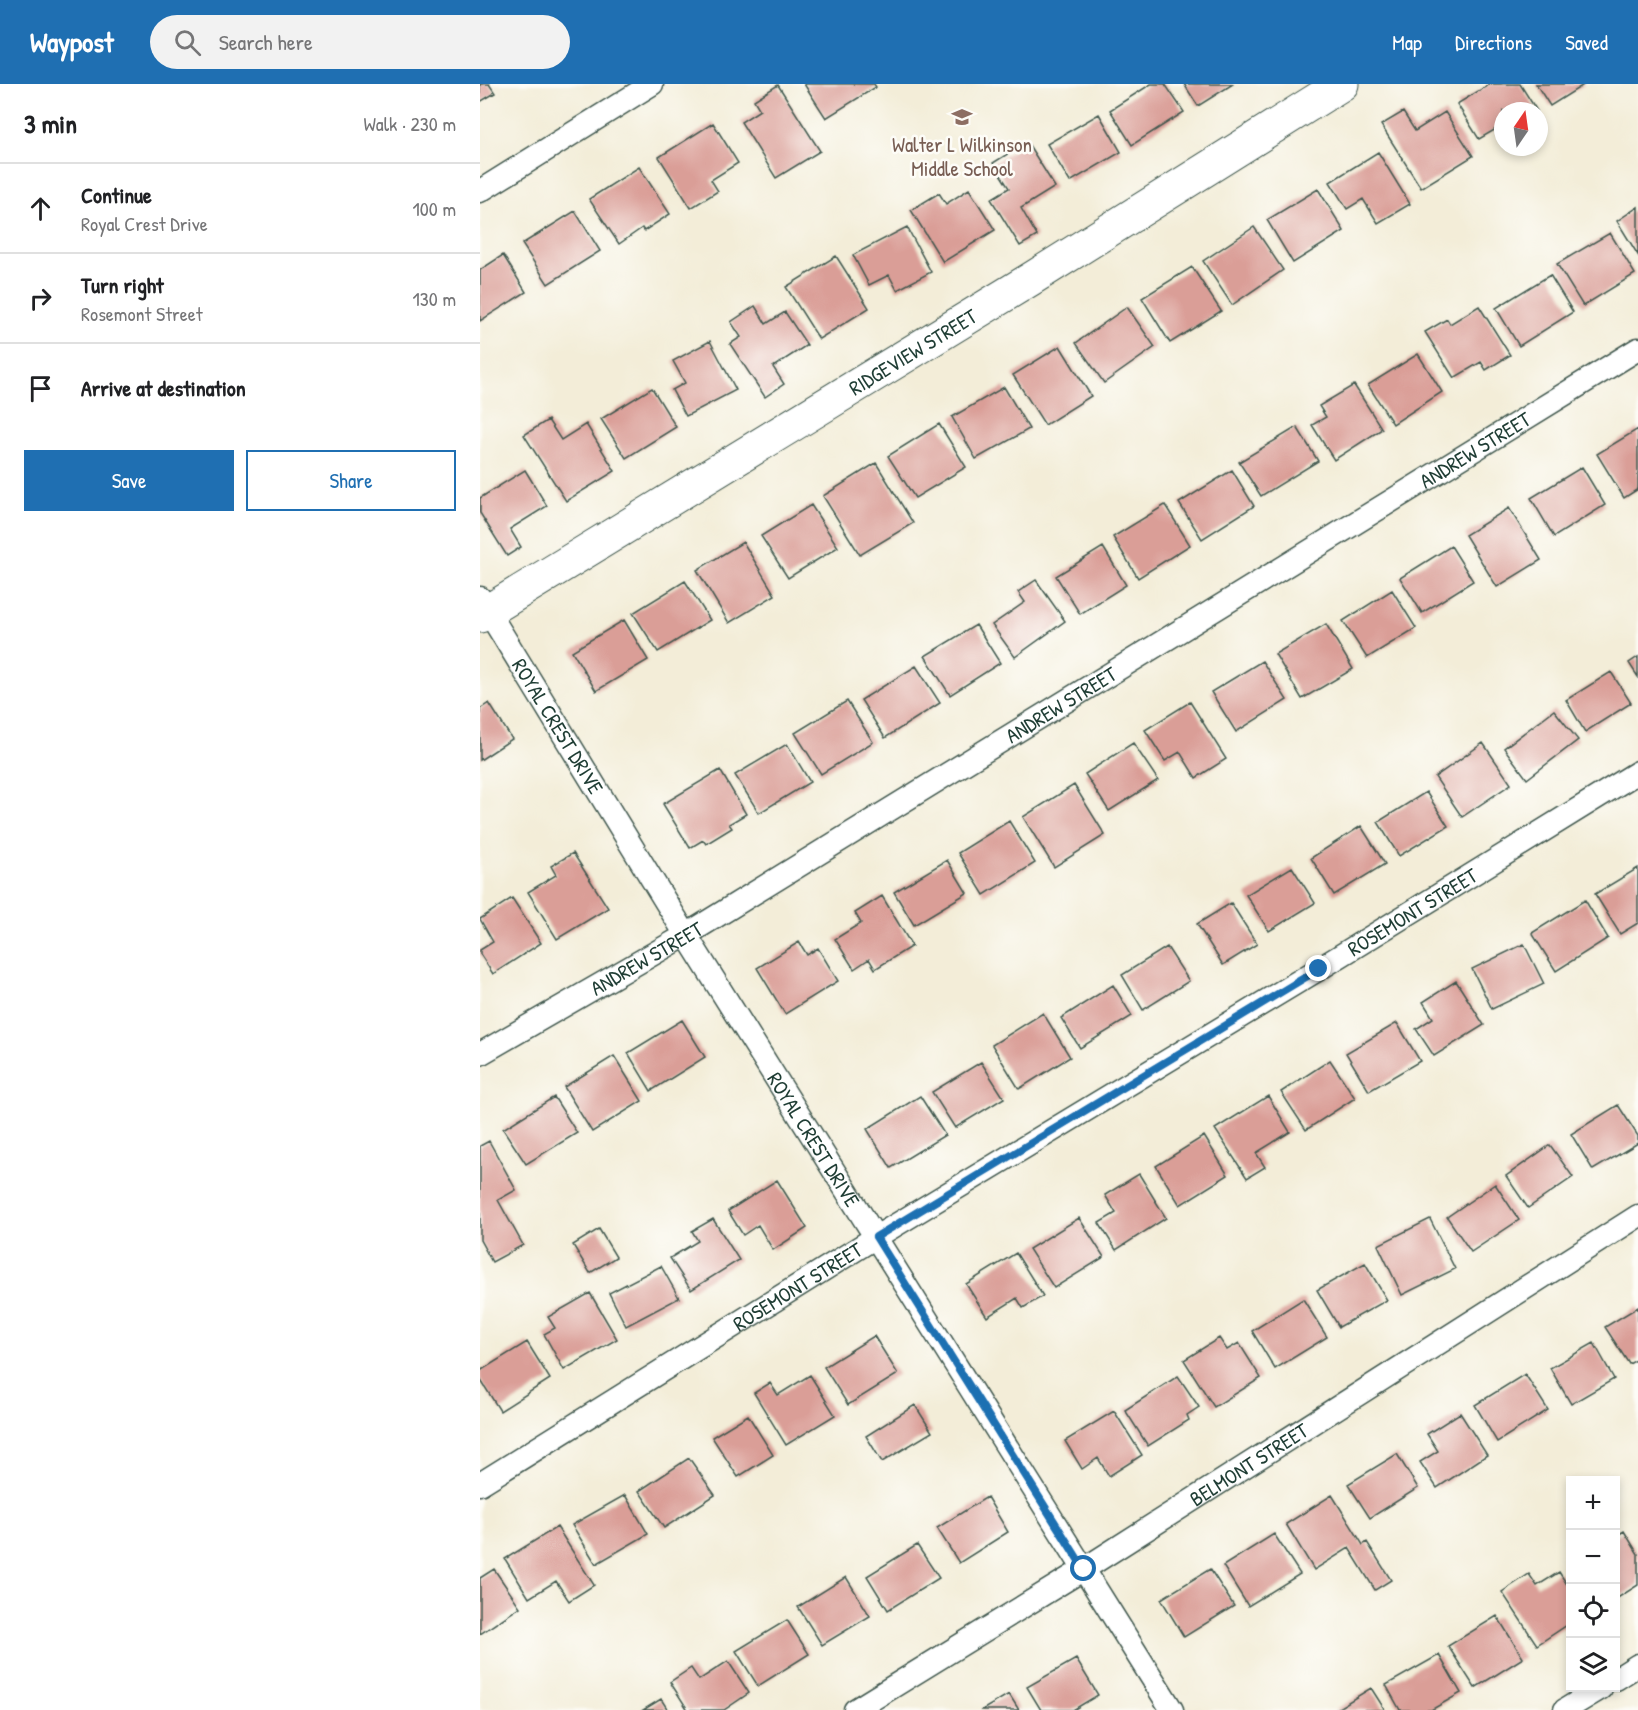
<!DOCTYPE html>
<meta charset="utf-8">
<style>
body{margin:0;font-family:"Patrick Hand",sans-serif;background:#f2f2f2;color:#202124}
.controls{position:absolute;right:18px;bottom:18px;display:grid;overflow:hidden;border-radius:0px;box-shadow:0 3px 9px #0003}
.controls button{width:54px;height:54px;display:grid;place-items:center;padding:0;border:0;border-bottom:2px solid #e0e0e0;background:#fff;color:#202124;font:30px sans-serif}
.compass{position:absolute;left:1014px;top:18px;width:54px;height:54px;border-radius:50%;background:#fff;box-shadow:0 3px 9px #0003;rotate:13deg}
.stop{position:absolute;width:18px;height:18px;margin:-14px;border:4px solid #1f6fb2;border-radius:50%;background:#fff}
.stop.end{background:#1f6fb2;border-color:#fff;box-shadow:0 2px 6px #0008}
.list{margin:0;padding:0;list-style:none}
h2{display:flex;justify-content:space-between;align-items:center;height:78px;margin:0;padding:0 24px;font-size:26px}
h2 small{font-size:20px;font-weight:400;color:#757577}
.list li{display:grid;grid-template-columns:39px 1fr auto;gap:18px;align-items:center;box-sizing:border-box;height:90px;padding:0 24px;border-top:2px solid #e0e0e0}
.list b{display:block;font-size:22px;white-space:nowrap}
.list p{margin:0;font-size:20px;white-space:nowrap;color:#757577}
.list em{font-size:20px;font-style:normal;color:#757577}
.actions{display:flex;gap:12px;padding:18px 24px}
.actions a{flex:1;padding:14px 0;border:2px solid #1f6fb2;border-radius:0px;text-align:center;font-size:21px;color:#1f6fb2}
.actions .main{background:#1f6fb2;color:#fff}
.icon{flex:none;width:33px;height:33px;fill:none;stroke:currentColor;stroke-width:2;stroke-linecap:round;stroke-linejoin:round}
.map{position:relative;flex:none;width:1158px;height:1626px;overflow:hidden}
header{display:flex;align-items:center;gap:36px;box-sizing:border-box;height:84px;padding:0 30px;background:#1f6fb2;color:#fff}
header strong{font-size:28px}
nav{display:flex;gap:33px;margin-inline-start:auto;font-size:21px}
.search{width:420px;height:54px;background:#f2f2f2;display:flex;align-items:center;gap:15px;box-sizing:border-box;padding:0 21px;border-radius:33px;color:#757577;font-size:22px}
main{display:flex}
aside{flex:1;background:#fff}
.map>svg:first-child{display:block}
</style>
<header>
<strong>Waypost</strong>
<div class="search"><svg class="icon" aria-label="search" viewBox="0 0 24 24"><circle cx="10" cy="10" r="6"/><path d="M15 15l6 6"/></svg>Search here</div>
<nav><a>Map</a><a>Directions</a><a>Saved</a></nav>
</header>
<main>
<aside>
<h2>3 min<small>Walk · 230 m</small></h2>
<ul class="list">
<li><svg class="icon" aria-label="ahead" viewBox="0 0 24 24"><path d="M12 20V5M6 11l6-6 6 6"/></svg><div><b>Continue</b><p>Royal Crest Drive</p></div><em>100 m</em></li>
<li><svg class="icon" aria-label="right" viewBox="0 0 24 24"><path d="M7 20v-9h11M14 6l5 5-5 5"/></svg><div><b>Turn right</b><p>Rosemont Street</p></div><em>130 m</em></li>
<li><svg class="icon" aria-label="arrive" viewBox="0 0 24 24"><path d="M6 21V4h12l-3 4 3 4H6"/></svg><div><b>Arrive at destination</b></div></li>
</ul>
<div class="actions"><a class="main">Save</a><a>Share</a></div>
</aside>
<div class="map">
<svg width="1158" height="1626" viewBox="0 0 1158 1626">
<rect width="100%" height="100%" fill="#fdfcf7"/>
<filter id="ink" filterUnits="userSpaceOnUse"><feTurbulence type="fractalNoise" baseFrequency=".0167" numOctaves="2"/><feDisplacementMap in="SourceGraphic" scale="12" xChannelSelector="R" yChannelSelector="G"/><feConvolveMatrix kernelMatrix="1 2 1 2 8 2 1 2 1" color-interpolation-filters="sRGB"/></filter>
<filter id="wash" filterUnits="userSpaceOnUse"><feTurbulence type="fractalNoise" baseFrequency=".008" numOctaves="4" result="noise"/><feDisplacementMap in="SourceGraphic" scale="24" xChannelSelector="R" yChannelSelector="G"/><feGaussianBlur stdDeviation="1.35" result="paint"/><feColorMatrix in="noise" values="0 0 0 0 0 0 0 0 0 0 0 0 0 0 0 0 0 1.4 0 .05"/><feComposite in="paint" operator="in"/></filter>
<g filter="url(#wash)">
<rect width="100%" height="100%" fill="#f3edd8"/>
<g id="blocks">
<path fill="#da9e97" d="M0,0h9l6,9 -15,9z
M324,0h70l2,3 -50,31z
M671,0h14l19,28 -52,33 -22,-35z
M704,0h49l-35,22z
M1010,0h30l17,27h-34v29l-7,-11 -17,10 -22,-35z
M1056,0h49l-35,22z
M298,1l42,66 -44,27 -35,-56 19,-12 -6,-10z
M923,28l12,19 30,-19 28,44 -52,32 -40,-63z
M619,30l22,38 -51,30 -23,-38z
M233,39l25,40 -27,17 7,11 -27,17 -32,-51z
M547,58l28,45 -34,21 16,28 -17,10 -29,-47 18,-11 -16,-25z
M898,68l32,52 -32,19 -15,-24 -16,10 -17,-27z
M159,83l31,47 -26,17 -2,-3 -23,16 -30,-45z
M489,105l26,41 -52,32 -32,-52 28,-17 7,11z
M838,105l26,42 -51,32 -26,-43z
M1158,123v48l-21,-34z
M95,127l25,40 -52,33 -26,-40z
M427,143l24,45 -34,18 -8,-15 -20,10 -16,-30z
M774,143l29,43 -51,35 -29,-44z
M1130,149l25,41 -52,32 -26,-42z
M23,171l23,37 -46,29v-51z
M356,172l33,52 -50,31 -33,-52z
M712,183l29,44 -51,32 -28,-45z
M1070,191l23,37 -54,34 -23,-38z
M275,222l11,18 19,-12 22,33 -34,22 11,17 -19,13 -35,-53 11,-7 -10,-15z
M999,222l31,49 -24,15 -5,-8 -27,16 -29,-46 22,-13 3,5z
M647,223l28,40 -51,36 -28,-40z
M230,257l26,49 -50,26 -14,-26 13,-7 -12,-22z
M580,262l31,50 -46,29 -32,-50z
M938,270l24,38 -49,32 -25,-39z
M874,301l28,44 -48,31 -22,-35 14,-8 -7,-11z
M524,303l25,42 -53,30 -24,-42z
M172,304l24,39 -50,31 -25,-39z
M68,336l13,20 25,-16 29,47 -49,30 -42,-66z
M459,340l27,43 -51,31 -27,-42z
M817,343l21,34 -57,35 -22,-34z
M1158,345v60l-14,9 -27,-44z
M396,379l37,60 -53,32 -37,-59z
M1102,383l23,38 -51,32 -23,-39z
M45,386l22,36 -37,23 11,18 -14,9 -27,-43v-15z
M752,386l22,36 -52,33 -23,-36z
M331,421l27,42 -50,31 -27,-42z
M685,421l25,40 -52,33 -25,-41z
M1029,424l32,52 -44,27 -32,-52z
M263,458l32,53 -46,28 -32,-53z
M971,462l22,35 -51,32 -22,-35z
M623,463l23,38 -46,29 -24,-38z
M556,496l29,41 -50,36 -23,-32 33,-23 -7,-10z
M205,497l25,39 -52,32 -25,-39z
M912,506l24,38 -49,30 -24,-37z
M144,536l24,40 -52,31 -24,-40z
M846,540l27,45 -51,30 -27,-45z
M496,541l24,38 -50,32 -25,-39z
M1158,573v20l-9,-14z
M782,577l25,39 -51,32 -25,-40z
M436,582l24,37 -55,35 -24,-38z
M1131,588l20,31 -46,29 -19,-32z
M367,617l26,41 -52,32 -26,-41z
M710,618l36,57 -30,19 -16,-26 -15,9 -20,-31z
M9,619l23,36 -32,21v-51z
M1074,626l24,30 -51,39 -23,-31z
M653,659l25,37 -49,31 -24,-37z
M1003,659l28,41 -49,33 -27,-40z
M307,660l23,38 -51,31 -24,-38z
M240,686l26,44 -17,10 3,4 -26,16 -3,-4 -13,8 -27,-44z
M594,701l31,50 -51,32 -31,-50z
M946,708l22,34 -49,30 -21,-34z
M529,737l26,42 -51,32 -26,-42z
M881,742l24,38 -51,31 -23,-37z
M93,769l35,55 -51,31 -29,-47 28,-17 -5,-9z
M467,776l20,33 -53,32 -20,-33z
M812,783l23,36 -46,28 -23,-36z
M1158,784v55l-18,11 -25,-40z
M402,812l30,50 -37,23 -6,-10 -15,10 -19,-30 26,-16 -6,-10z
M32,814l29,45 -48,31 -13,-20v-4l13,-8 -13,-23z
M1105,816l23,38 -52,33 -24,-38z
M751,819l26,41 -34,21 -26,-41z
M319,858l8,13 11,-7 20,33 -53,33 -28,-46z
M1044,860l20,40 -52,25 -20,-40z
M687,863l22,34 -46,29 -21,-35z
M976,897l28,44 -50,31 -18,-27 17,-11 -10,-16z
M633,901l19,31 -52,32 -19,-30z
M563,929l27,44 -51,32 -27,-44z
M202,936l23,37 -54,34 -23,-38z
M917,939l23,38 -51,30 -23,-38z
M134,972l28,45 -50,31 -28,-45z
M850,976l25,38 -49,32 -25,-38z
M501,978l23,36 -49,30 -23,-36z
M440,1012l25,39 -54,33 -24,-39z
M788,1012l22,36 -34,21 9,14 -18,11 -32,-49z
M74,1013l23,36 -51,31 -23,-35z
M1138,1021l20,31v7l-45,27 -22,-36z
M724,1052l24,39 -48,30 -24,-39z
M9,1057l27,49 -18,10 25,45 -31,17 -12,-22v-94z
M1070,1061l23,32 -45,31 -22,-32z
M659,1090l27,44 -50,32 -17,-27 17,-10 -11,-18z
M297,1096l30,48 -34,22 -15,-25 -15,10 -15,-24z
M1015,1100l24,36 -48,32 -24,-35z
M599,1134l25,39 -50,31 -25,-39z
M233,1135l26,41 -48,30 -21,-32 28,-17 -6,-10z
M950,1135l25,50 -53,26 -24,-50z
M119,1145l17,28 -26,16 -17,-28z
M536,1169l27,43 -20,12 -6,-10 -30,19 -21,-33z
M885,1179l22,37 -48,27 -22,-37z
M181,1182l18,32 -53,28 -17,-33z
M110,1209l27,46 -53,31 -20,-36 11,-6 -7,-11z
M823,1215l24,38 -52,32 -23,-38z
M1158,1223v52l-9,5 -24,-37z
M394,1252l24,38 -50,31 -24,-38z
M739,1254l8,12 12,-7 22,35 -47,29 -30,-47z
M47,1258l23,37 -50,32 -20,-32v-8z
M1114,1259l20,36 -43,25 -21,-36z
M1045,1290l23,36 -51,32 -22,-37z
M330,1291l25,40 -49,30 -32,-52 16,-10 8,12z
M698,1292l21,31 -12,8 2,5 -41,26 -23,-36z
M435,1321l17,27 -50,30 -16,-26z
M634,1327l28,44 -33,21 -11,-18 -16,11 -17,-28z
M980,1329l27,42 -50,33 -17,-26 18,-11 -11,-17z
M268,1331l25,40 -35,22 -26,-40z
M917,1370l21,34 -48,30 -22,-34z
M209,1374l26,37 -51,33 -25,-37z
M145,1411l23,39 -52,30 -24,-39z
M852,1411l31,50 4,-3 24,38 -16,10 -26,-42 -35,22 -28,-46z
M507,1413l21,35 -49,31 -22,-35z
M77,1443l37,58 -25,16 -13,-20 -27,17 -24,-39z
M1144,1447l14,23v31l-22,14v-63z
M794,1450l26,40 -52,32 -25,-40z
M437,1461l22,33 -51,32 -21,-34z
M14,1485l26,38 -40,27v-56z
M730,1485l24,37 -50,31 -23,-38z
M1079,1488l11,17v34l-33,22 -35,-53 27,-18 8,12z
M366,1493l24,39 -48,29 -24,-38z
M1017,1532l26,42 -48,30 -27,-42z
M307,1536l22,34 -51,32 -22,-35z
M959,1571l22,38 -30,17h-31l-14,-25z
M596,1575l22,36 -25,15h-32l-14,-23z
M248,1577l21,32 -25,17h-36l-18,-28 21,-14 8,12z
M891,1604l14,22h-50z
M529,1610l10,16h-37z
M181,1615l7,11h-25z"/>
</g>
</g>
<g filter="url(#ink)">
<use href="#blocks" fill-opacity="0" stroke="#3f574d" stroke-width="1.5"/>
<g fill="none" stroke-linecap="round" stroke-linejoin="round">
<g stroke="#3f574d" stroke-width="25">
<g id="street">
<path d="M0,107l172,-107"/>
<path id="s1" d="M0,514l206,337 486,775"/>
<path id="s2" d="M0,970l206,-119 952,-586"/>
<path id="s3" d="M0,1400l396,-247 443,-268 319,-197"/>
<path d="M1136,1595l22,-14"/>
<path id="s4" d="M375,1626l229,-141 554,-353"/>
<path d="M1085,1626l36,-22"/>
</g>
</g>
<g stroke="#3f574d" stroke-width="35">
<g id="secondary">
<path id="s5" d="M0,532l551,-337 311,-195"/>
</g>
</g>
<use href="#street" stroke="#fff" stroke-width="22"/>
<use href="#secondary" stroke="#fff" stroke-width="33"/>
</g>
</g>
<g fill="none" stroke-linecap="round" stroke-linejoin="round" filter="url(#ink)">
<path stroke="#1f6fb2" stroke-width="8" d="M604,1485l-208,-332 443,-268"/>
</g>
<defs>
<g id="school-bare" transform="scale(1.62)"><path d="M0-5L7-2L0 1L-7-2ZM-4 1L0 2.5L4 1V4Q0 6-4 4Z" fill="#8d6e63" stroke="#fdfcf7" stroke-width="2.5" paint-order="stroke"/></g>
</defs>
<g fill-rule="evenodd">
<use href="#school-bare" x="482" y="33"/>
</g>
<g text-anchor="middle" dominant-baseline="central" stroke-width="5" stroke-linejoin="round" paint-order="stroke">
<g font-size="21" fill="#785e54" stroke="#fdfcf7">
<text x="482" y="60">Walter L Wilkinson<tspan x="482" dy="24">Middle School</tspan></text>
</g>
<g font-size="21" fill="#1f3d34" stroke="#fdfcf7">
<text stroke="none"><textPath href="#s5" startOffset="507">RIDGEVIEW STREET</textPath></text>
<text stroke="none"><textPath href="#s2" startOffset="1164">ANDREW STREET</textPath></text>
<text stroke="none"><textPath href="#s2" startOffset="678">ANDREW STREET</textPath></text>
<text stroke="none"><textPath href="#s1" startOffset="150">ROYAL CREST DRIVE</textPath></text>
<text stroke="none"><textPath href="#s3" startOffset="1094">ROSEMONT STREET</textPath></text>
<text stroke="none"><textPath href="#s2" startOffset="192">ANDREW STREET</textPath></text>
<text stroke="none"><textPath href="#s1" startOffset="636">ROYAL CREST DRIVE</textPath></text>
<text stroke="none"><textPath href="#s3" startOffset="374">ROSEMONT STREET</textPath></text>
<text stroke="none"><textPath href="#s4" startOffset="464">BELMONT STREET</textPath></text>
</g>
</g>
</svg>
<div class="controls">
<button>+</button>
<button>−</button>
<button><svg class="icon" aria-label="locate" viewBox="0 0 24 24"><circle cx="12" cy="12" r="6"/><path d="M12 2v4M12 18v4M2 12h4M18 12h4"/></svg></button>
<button><svg class="icon" aria-label="layers" viewBox="0 0 24 24"><path d="M12 4l9 5-9 5-9-5zM3 14l9 5 9-5"/></svg></button>
</div>
<svg class="compass" viewBox="-18 -18 36 36"><path d="M0-13l5 13h-10z" fill="#e53935"/><path d="M0 13l5-13h-10z" fill="#757577"/></svg>
<div class="stop" style="left:604px;top:1485px"></div>
<div class="stop end" style="left:839px;top:885px"></div>
</div>
</main>
